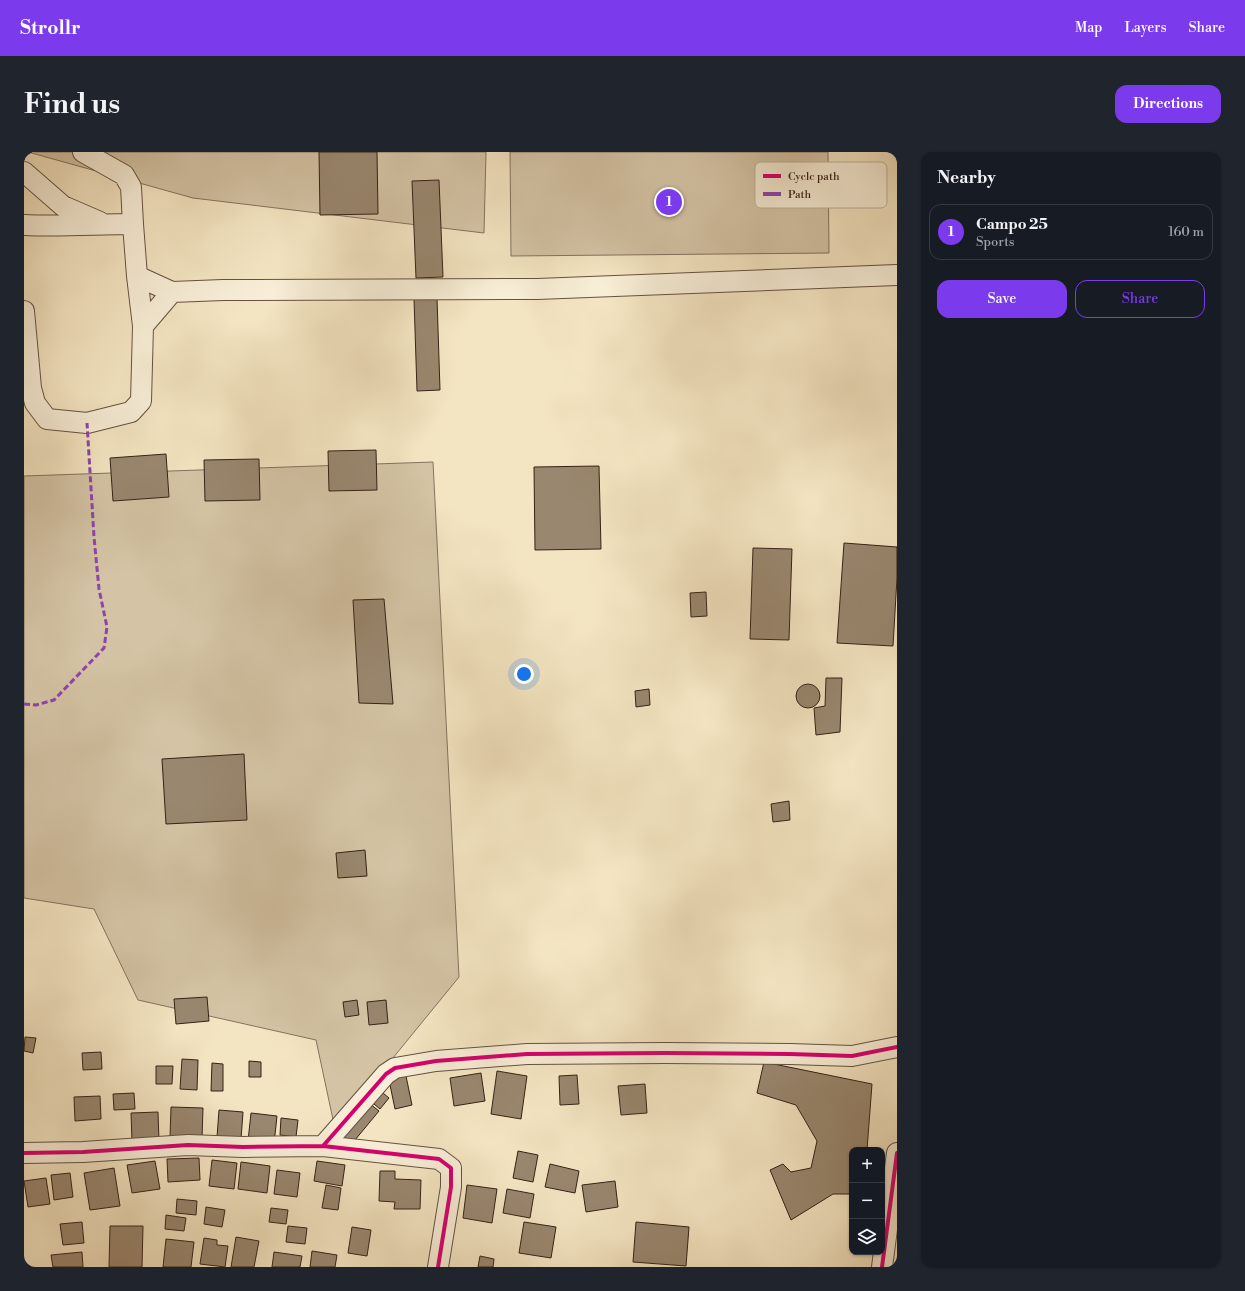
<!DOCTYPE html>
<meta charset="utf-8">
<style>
body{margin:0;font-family:"Libre Bodoni",serif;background:#20242c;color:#f1f3f6}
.controls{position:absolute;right:12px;bottom:12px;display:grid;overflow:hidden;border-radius:8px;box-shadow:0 1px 3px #0004}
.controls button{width:36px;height:36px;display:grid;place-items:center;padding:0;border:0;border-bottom:1px solid #363941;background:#171b24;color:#f1f3f6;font:20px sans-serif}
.you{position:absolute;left:500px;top:522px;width:14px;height:14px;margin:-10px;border:3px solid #fff;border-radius:50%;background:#1a73e8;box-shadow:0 0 0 6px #1a73e833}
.badge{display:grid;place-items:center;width:26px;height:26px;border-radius:50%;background:#7c3aed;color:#fff;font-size:13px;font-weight:700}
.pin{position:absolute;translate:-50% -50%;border:2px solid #fff;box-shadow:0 1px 4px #0006}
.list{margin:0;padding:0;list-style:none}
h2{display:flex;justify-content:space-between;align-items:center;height:52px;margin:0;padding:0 16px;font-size:17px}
h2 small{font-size:13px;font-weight:400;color:#9ea1a6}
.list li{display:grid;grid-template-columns:26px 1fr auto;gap:12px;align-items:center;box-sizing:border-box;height:56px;margin:0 8px 8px;padding:0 8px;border:1px solid #363941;border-radius:12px}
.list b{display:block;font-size:15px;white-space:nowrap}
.list p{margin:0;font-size:13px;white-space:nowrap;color:#9ea1a6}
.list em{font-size:13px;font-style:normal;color:#9ea1a6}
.actions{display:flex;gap:8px;padding:12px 16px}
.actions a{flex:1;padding:9px 0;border:1px solid #7c3aed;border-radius:12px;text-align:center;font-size:14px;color:#7c3aed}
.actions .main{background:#7c3aed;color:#fff}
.icon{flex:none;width:22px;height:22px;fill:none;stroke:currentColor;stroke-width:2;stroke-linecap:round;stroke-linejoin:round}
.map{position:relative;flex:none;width:873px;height:1115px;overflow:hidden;border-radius:12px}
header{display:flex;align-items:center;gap:24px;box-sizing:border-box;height:56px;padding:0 20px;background:#7c3aed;color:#fff}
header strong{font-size:19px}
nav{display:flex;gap:22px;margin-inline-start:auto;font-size:14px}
.intro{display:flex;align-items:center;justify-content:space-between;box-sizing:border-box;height:96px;padding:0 24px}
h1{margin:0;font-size:28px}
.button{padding:10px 18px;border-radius:12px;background:#7c3aed;color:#fff;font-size:14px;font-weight:700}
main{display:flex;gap:24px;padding:0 24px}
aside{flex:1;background:#171b24;border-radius:12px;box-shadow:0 1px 3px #0004}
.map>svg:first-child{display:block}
</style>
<header>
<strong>Strollr</strong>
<nav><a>Map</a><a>Layers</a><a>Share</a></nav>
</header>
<div class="intro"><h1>Find us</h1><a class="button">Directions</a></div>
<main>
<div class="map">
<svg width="873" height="1115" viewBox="0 0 873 1115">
<rect width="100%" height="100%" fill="#f4e5c2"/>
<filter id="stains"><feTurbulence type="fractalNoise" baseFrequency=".005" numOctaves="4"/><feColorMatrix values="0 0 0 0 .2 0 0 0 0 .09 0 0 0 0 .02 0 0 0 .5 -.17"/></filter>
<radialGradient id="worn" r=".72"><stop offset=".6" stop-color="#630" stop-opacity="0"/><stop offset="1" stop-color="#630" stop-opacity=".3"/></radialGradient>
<path fill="#d4c4a5" stroke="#85725e" d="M4,0h458l-2,81 -291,-35z
M486,0h318l1,101 -318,3z
M409,310l26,515 -124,152 -19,-89 -178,-40 -44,-91 -70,-11v-422z"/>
<path fill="#99876f" stroke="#362116" d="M295,0h58l1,62 -58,1z
M415,28l4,97 -27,1 -4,-97z
M413,146l3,92 -23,1 -3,-92z
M352,298l1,40 -48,1 -1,-40z
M142,302l3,43 -56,4 -3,-43z
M235,307l1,41 -55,1 -1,-41z
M575,314l2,83 -66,1 -1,-83z
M820,391l53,4v31l-4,68 -56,-3z
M729,396l39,1 -3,91 -39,-1z
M682,440l1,24 -16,1 -1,-24z
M360,447l9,105 -34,-1 -6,-103z
M802,526h16l-2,54 -24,3 -2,-27 11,-2z
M772 544a12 12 0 1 1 24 0a12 12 0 1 1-24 0Z
M625,537l1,16 -14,2 -1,-16z
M220,602l3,66 -81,4 -4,-65z
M765,649l1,19 -17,2 -2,-18z
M341,698l2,26 -29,2 -2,-25z
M183,845l2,24 -33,3 -2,-25z
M333,848l2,15 -14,2 -2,-15z
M362,848l2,23 -19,2 -2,-23z
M1,885l11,1 -3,15 -9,-2z
M77,900l1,17 -19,1 -1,-17z
M158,907l16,1 -1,30 -17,-1z
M225,909l12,1v15h-12z
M740,910l108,22 -5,66h-15v44h-19l-42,26 -21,-50 13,-6 8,8 20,-4 6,-27 -21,-36 -39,-12z
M188,911l11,1v27h-12z
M132,914h17l-1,18h-16z
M473,919l30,5 -6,43 -30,-5z
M457,921l4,28 -31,5 -4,-28z
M553,923l2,29 -19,1 -1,-29z
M382,924l6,29 -17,4 -6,-29z
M621,932l2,29 -26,2 -3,-29z
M353,936l12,10 -9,11 -12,-10z
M110,941l1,16 -21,1 -1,-16z
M76,944l1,23 -26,2 -1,-24z
M341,948l14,11 -29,35 -14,-11z
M147,955l32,1 -1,30 -32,-1z
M195,958l24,2 -2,27 -24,-2z
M134,960l1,29 -27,1 -1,-29z
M227,961l26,3 -3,28 -26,-3z
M257,966l17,2 -2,17 -16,-2z
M494,999l20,4 -5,27 -20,-4z
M175,1006l1,22 -32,2 -1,-23z
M188,1008l25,3 -3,26 -25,-3z
M131,1009l5,28 -28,4 -5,-28z
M293,1009l28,4 -3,21 -28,-5z
M217,1010l29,4 -3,27 -29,-4z
M526,1012l29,7 -4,22 -30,-6z
M90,1016l6,38 -30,4 -6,-37z
M253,1018l23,3 -3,24 -23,-3z
M356,1019h15v8l26,1 -1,29h-26l1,-7 -16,-1z
M46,1021l3,24 -19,3 -3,-25z
M22,1026l4,26 -22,3 -4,-26z
M591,1029l3,26 -32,5 -4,-27z
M302,1033l15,3 -3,22 -16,-2z
M443,1033l30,4 -5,34 -29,-5z
M483,1037l27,5 -4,24 -27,-5z
M153,1047l20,2 -1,14 -20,-2z
M182,1055l19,3 -3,17 -18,-3z
M247,1056l17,2 -2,14 -17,-2z
M142,1063l20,3 -2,13 -19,-2z
M58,1070l2,21 -21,2 -3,-21z
M500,1070l32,5 -5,31 -32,-5z
M612,1070l53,5 -3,39 -53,-4z
M86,1074h33l-1,41h-33z
M264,1074l19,2 -2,16 -19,-2z
M328,1075l19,3 -4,26 -19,-3z
M212,1085l23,4 -5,26h-23z
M180,1086l13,2v5l11,1 -3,21 -25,-3z
M142,1087l28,3 -3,25h-28z
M288,1099l25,4 -2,12h-25z
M58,1100l1,15h-30l-2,-12z
M250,1100l28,4 -2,11h-28z
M456,1104l14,3 -1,8h-15z"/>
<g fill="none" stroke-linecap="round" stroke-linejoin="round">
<g stroke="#665241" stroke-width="22">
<path id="minor" d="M59,0l41,23 7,12 2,37
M0,20l39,34 37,16
M0,73c36,2 73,-1 109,-1l4,52 6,50 -2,75 -10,11 -44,11 -40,-4 -12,-16 -4,-15 -7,-77
M113,124l35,16 51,-2 314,-1 360,-14
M119,174l29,-34
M299,994l63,-72 9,-6 41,-7 91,-7 138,-1 125,1 62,2 45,-9
M0,1001l59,-1 105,-7 55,2 80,-1 116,13 12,9v19l-13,80
M858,1115l15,-114"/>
</g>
<use href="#minor" stroke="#f8eed7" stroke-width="20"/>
<path stroke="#8e44ad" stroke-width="3" stroke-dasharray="6 3" stroke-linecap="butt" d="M0,552l12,1 18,-5 50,-52 3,-21 -8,-38 -5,-52 -7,-114"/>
<g stroke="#f8eed7" stroke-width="6">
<path id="cycleway" d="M299,994l63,-72 9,-6 41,-7 91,-7 138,-1 125,1 62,2 45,-9
M0,1001l59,-1 105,-7 55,2 80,-1 116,13 12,9v19l-13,80
M858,1115l15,-114"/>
</g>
<use href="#cycleway" stroke="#d6006c" stroke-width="4"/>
</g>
<rect x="731" y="10" width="132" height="46" rx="6" fill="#f8eed7" stroke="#beb09d" stroke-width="1"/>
<rect x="739" y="22" width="18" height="4" fill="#d6006c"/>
<rect x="739" y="40" width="18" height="4" fill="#8e44ad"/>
<g font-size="11" fill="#362116">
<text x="764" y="28">Cycle path</text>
<text x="764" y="46">Path</text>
</g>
<rect width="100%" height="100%" filter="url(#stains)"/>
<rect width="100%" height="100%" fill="url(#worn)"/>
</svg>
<div class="controls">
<button>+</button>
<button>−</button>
<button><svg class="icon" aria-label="layers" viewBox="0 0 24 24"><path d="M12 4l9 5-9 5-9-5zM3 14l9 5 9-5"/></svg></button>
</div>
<div class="you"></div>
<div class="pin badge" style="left:645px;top:50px">1</div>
</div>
<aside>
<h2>Nearby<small></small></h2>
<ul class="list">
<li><span class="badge">1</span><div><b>Campo 25</b><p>Sports</p></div><em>160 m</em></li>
</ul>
<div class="actions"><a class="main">Save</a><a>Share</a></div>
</aside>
</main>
